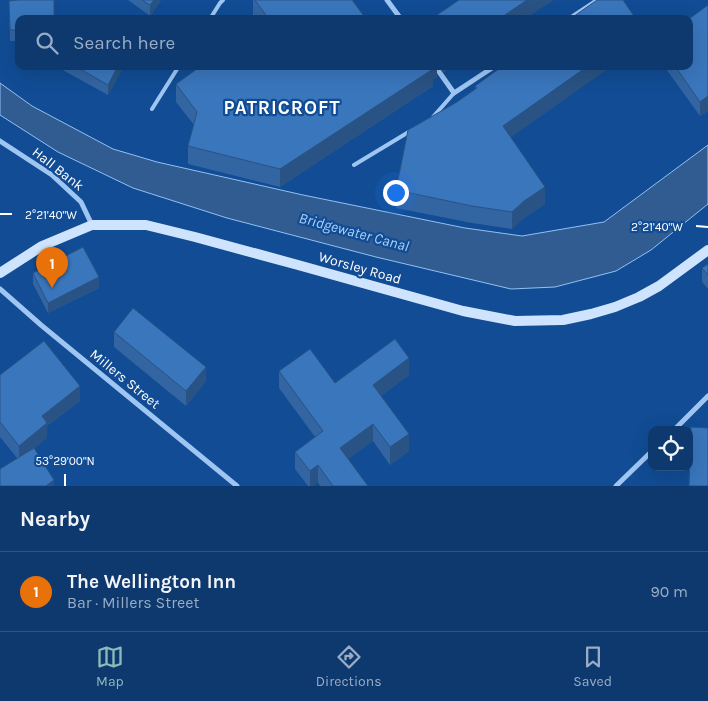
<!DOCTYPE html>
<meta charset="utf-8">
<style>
body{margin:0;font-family:Karla,sans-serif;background:#1b4477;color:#f1f3f6}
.controls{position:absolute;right:15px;bottom:15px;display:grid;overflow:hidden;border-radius:10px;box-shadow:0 5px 20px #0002}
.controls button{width:45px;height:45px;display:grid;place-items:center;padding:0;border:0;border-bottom:1px solid #2d5382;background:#0d396f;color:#f1f3f6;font:25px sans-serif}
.you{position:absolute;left:395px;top:192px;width:18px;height:18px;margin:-12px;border:4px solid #fff;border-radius:50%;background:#1a73e8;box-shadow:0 0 0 8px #1a73e833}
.badge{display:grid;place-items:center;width:32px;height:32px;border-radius:50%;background:#8bbbb9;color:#fff;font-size:16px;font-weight:700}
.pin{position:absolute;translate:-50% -41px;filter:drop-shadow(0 1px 2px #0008)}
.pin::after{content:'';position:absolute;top:26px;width:18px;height:15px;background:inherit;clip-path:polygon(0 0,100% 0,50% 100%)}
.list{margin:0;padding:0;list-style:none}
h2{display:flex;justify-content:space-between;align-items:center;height:65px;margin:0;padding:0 20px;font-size:21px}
h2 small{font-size:16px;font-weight:400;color:#9aacc3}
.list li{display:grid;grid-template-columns:32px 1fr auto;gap:15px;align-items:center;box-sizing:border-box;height:80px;padding:0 20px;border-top:1px solid #2d5382}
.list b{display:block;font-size:19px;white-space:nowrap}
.list p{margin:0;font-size:16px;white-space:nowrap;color:#9aacc3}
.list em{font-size:16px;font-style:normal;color:#9aacc3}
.icon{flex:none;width:28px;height:28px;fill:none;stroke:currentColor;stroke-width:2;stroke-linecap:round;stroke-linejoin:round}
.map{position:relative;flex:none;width:708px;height:486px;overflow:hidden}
.search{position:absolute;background:#0d396f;box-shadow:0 5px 20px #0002;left:15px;right:15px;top:15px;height:55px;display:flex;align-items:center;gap:12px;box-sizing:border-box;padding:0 18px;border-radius:10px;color:#9aacc3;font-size:19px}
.sheet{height:145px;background:#0d396f}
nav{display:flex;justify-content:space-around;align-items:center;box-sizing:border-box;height:70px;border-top:1px solid #2d5382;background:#0d396f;font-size:14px;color:#9aacc3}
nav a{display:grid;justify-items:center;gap:2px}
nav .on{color:#8bbbb9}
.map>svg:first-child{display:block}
</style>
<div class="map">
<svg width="708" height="486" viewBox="0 0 708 486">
<rect width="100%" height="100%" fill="#114c94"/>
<path fill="#315c91" stroke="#91c1f6" d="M0,83l32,23 81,43 44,13 146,33 162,33 57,8 82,-14 104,-77v59l-57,46 -35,21 -61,16 -44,2 -135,-32 -149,-39 -94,-30 -75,-36 -58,-37z"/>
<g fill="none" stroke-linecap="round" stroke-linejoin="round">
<path stroke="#9fc6f3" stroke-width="4" d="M210,19l10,-16 3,-3
M152,109l27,-43
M433,117l21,-24
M354,165l58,-35"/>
<path stroke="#9fc6f3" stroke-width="5" d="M387,0l14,19
M569,19l29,-19
M435,66l19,27 41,-27
M0,141l52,34 29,27 11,23
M0,289l41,36 196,161
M674,430l34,-34
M616,486l36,-35"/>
<path stroke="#cee3fd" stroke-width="10" d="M0,273l42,-27 50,-21h54l49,12 103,28 165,46 52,10 48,-1 28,-6 24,-7 24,-10 20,-11 49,-36"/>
</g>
<path fill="#3265a2" d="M19,0h35l-35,19v22h-9l-1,-40z
M128,0h33l-11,16z
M253,0h99l14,19h-110l-3,-4z
M708,5v106l-8,5 -36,-50h25z
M59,66h65l-16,29 -49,-27z
M437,66v11l-4,2v7l-153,101 -92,-23v-18l6,-21 -18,-23v-18z
M440,66h13l-9,6z
M475,86l36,52 34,66 -21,14 -12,11 -40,-6 -76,-15v-18l61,-88 18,-13z
M708,264v25l-6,-7v-14z
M33,273l66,15 -51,25 -15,-29z
M114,332l92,49 -20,25 -72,-59z
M279,371l56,12 74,-8 -28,21 28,55 -19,14 -17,-24 -25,18 20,27h-48l-2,-4 -6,4h-4l-13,-17v-17l20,-15 -36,-49z
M0,375l80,26 -33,25v12l-13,10 20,38 -37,-28 -17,-21z"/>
<path fill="#295384" d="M154,0h7l-11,16v-11z
M527,0h27l-29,19h-26z
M118,66h6l-16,29v-10z
M430,66h7v11l-4,2v7l-153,101v-18z
M444,66h9l-9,6z
M588,66h24l-109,77v-17z
M708,96v15l-8,5v-14z
M545,187v17l-21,14 -12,11v-17l12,-11z
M99,277v11l-51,25v-10z
M409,358v17l-36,27v-17z
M206,367v14l-20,25v-15z
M80,386v15l-33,25v12l-28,23v-15l23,-30z
M373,424v17l-33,24v-17z
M409,434v17l-19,14v-18z
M318,465v17l-6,4h-2v-15z
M54,480v6h-8z"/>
<path fill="#3a76bc" stroke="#295384" d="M19,0h35v19h-35v11h-9l-1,-29z
M142,0h12l-4,5z
M255,0h97l14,19h-99l1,-1z
M459,0h68l-28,19h-68z
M597,0h26l13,19h-66z
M708,5v91l-8,6 -25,-36h14v-47z
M396,16l2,3h-6z
M75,66h43l-10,19z
M201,66h230l2,3 -153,100 -92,-23 9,-34 -21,-28z
M503,66h85l-85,60 42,61 -21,14 -12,11 -40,-6 -76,-16 12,-60 49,-28 20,-14 -2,-2z
M83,247l16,30 -51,26 -15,-30z
M708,264v11l-6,-7z
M133,308l73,59 -20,24 -72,-59z
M395,339l14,19 -36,27 36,49 -19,13 -17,-23 -33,24 28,38h-35l-15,-21 -8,6 -15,-19 28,-21 -44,-60 31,-22 25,34z
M44,341l36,45 -38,30 5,7 -28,23 -19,-24v-47z
M691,427l17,1v58h-19z
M34,448l20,32 -8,6h-46v-17z"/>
<path fill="none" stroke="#fff" stroke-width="2" d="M0,214h12M696,226l12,1M65,486v-12"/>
<g text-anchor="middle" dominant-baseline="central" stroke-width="4.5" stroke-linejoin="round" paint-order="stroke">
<g font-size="14" fill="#fff" stroke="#114c94">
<text transform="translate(58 169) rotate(38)">Hall Bank</text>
<text transform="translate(360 268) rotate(16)">Worsley Road</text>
<text transform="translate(125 379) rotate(39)">Millers Street</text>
</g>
<g font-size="15" font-style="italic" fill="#abd0fa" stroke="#114c94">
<text transform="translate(354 232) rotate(15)">Bridgewater Canal</text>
</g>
<g font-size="19" font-weight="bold" letter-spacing="1" fill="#fff" stroke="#114c94">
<text x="282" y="108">PATRICROFT</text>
</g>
</g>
<g font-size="12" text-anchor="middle" fill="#fff" stroke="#114c94" stroke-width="4.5" stroke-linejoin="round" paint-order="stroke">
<text x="51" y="219">2°21'40"W</text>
<text x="657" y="231">2°21'40"W</text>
<text x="65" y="465">53°29'00"N</text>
</g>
</svg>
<div class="controls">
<button><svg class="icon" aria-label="locate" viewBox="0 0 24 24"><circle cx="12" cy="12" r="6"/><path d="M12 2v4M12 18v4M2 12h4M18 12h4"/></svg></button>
</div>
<div class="you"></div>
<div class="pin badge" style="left:52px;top:288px;background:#e8710a">1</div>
<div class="search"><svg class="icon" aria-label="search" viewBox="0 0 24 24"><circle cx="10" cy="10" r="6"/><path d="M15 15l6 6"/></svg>Search here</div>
</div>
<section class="sheet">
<h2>Nearby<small></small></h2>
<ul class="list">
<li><span class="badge" style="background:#e8710a">1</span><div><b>The Wellington Inn</b><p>Bar · Millers Street</p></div><em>90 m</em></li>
</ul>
</section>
<nav>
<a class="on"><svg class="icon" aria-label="map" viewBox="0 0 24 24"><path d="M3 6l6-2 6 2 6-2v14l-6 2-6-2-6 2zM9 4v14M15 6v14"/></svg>Map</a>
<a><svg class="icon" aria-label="directions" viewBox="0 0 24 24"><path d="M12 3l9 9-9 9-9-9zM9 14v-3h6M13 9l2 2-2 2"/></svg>Directions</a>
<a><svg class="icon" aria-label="saved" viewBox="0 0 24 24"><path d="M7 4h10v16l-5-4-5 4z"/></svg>Saved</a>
</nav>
